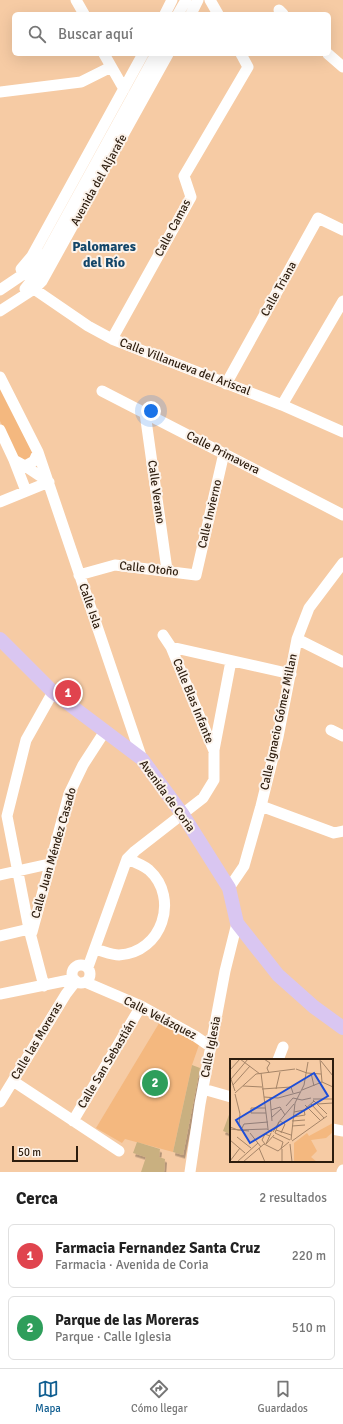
<!DOCTYPE html>
<html lang="es">
<meta charset="utf-8">
<style>
body{margin:0;font-family:Signika,sans-serif;background:#f2f2f2;color:#222}
.scale{position:absolute;left:12px;bottom:10px;width:66px;box-sizing:border-box;padding-left:4px;border:2px solid #2d1d0e;border-top:0;font-size:11px;line-height:14px;white-space:nowrap;color:#2d1d0e;-webkit-text-stroke:3px #fcf3eb;paint-order:stroke}
.you{position:absolute;left:151px;top:411px;width:14px;height:14px;margin:-10px;border:3px solid #fff;border-radius:50%;background:#1a73e8;box-shadow:0 0 0 6px #1a73e833}
.badge{display:grid;place-items:center;width:26px;height:26px;border-radius:50%;background:#105e91;color:#fff;font-size:13px;font-weight:700}
.pin{position:absolute;translate:-50% -50%;border:2px solid #fff;box-shadow:0 1px 4px #0006}
.list{margin:0;padding:0;list-style:none}
h2{display:flex;justify-content:space-between;align-items:center;height:52px;margin:0;padding:0 16px;font-size:17px}
h2 small{font-size:13px;font-weight:400;color:#767676}
.list li{display:grid;grid-template-columns:26px 1fr auto;gap:12px;align-items:center;box-sizing:border-box;height:64px;margin:0 8px 8px;padding:0 8px;border:1px solid #e0e0e0;border-radius:6px}
.list b{display:block;font-size:15px;white-space:nowrap}
.list p{margin:0;font-size:13px;white-space:nowrap;color:#767676}
.list em{font-size:13px;font-style:normal;color:#767676}
.icon{flex:none;width:22px;height:22px;fill:none;stroke:currentColor;stroke-width:2;stroke-linecap:round;stroke-linejoin:round}
.map{position:relative;flex:none;width:343px;height:1172px;overflow:hidden}
.search{position:absolute;background:#fff;box-shadow:0 4px 16px #0002;left:12px;right:12px;top:12px;height:44px;display:flex;align-items:center;gap:10px;box-sizing:border-box;padding:0 14px;border-radius:6px;color:#767676;font-size:15px}
.sheet{height:196px;background:#fff}
nav{display:flex;justify-content:space-around;align-items:center;box-sizing:border-box;height:56px;border-top:1px solid #e0e0e0;background:#fff;font-size:11px;color:#767676}
nav a{display:grid;justify-items:center;gap:2px}
nav .on{color:#105e91}
.map>svg:first-child{display:block}
</style>
<div class="map">
<svg width="343" height="1172" viewBox="0 0 343 1172">
<defs>
<filter id="shadow"><feDropShadow dx="2" dy="3.5" stdDeviation="0" flood-color="#0004"/></filter>
</defs>
<rect width="100%" height="100%" fill="#f6cba4"/>
<path fill="#f4b87f" d="M0,384l33,66 -1,6 -5,6 -10,-6 -17,-35z
M161,1020l29,17 9,8 -7,20 -19,87 -48,-13 -3,4 -26,-15z"/>
<path fill="#c9b080" filter="url(#shadow)" d="M192,1065l8,3 -17,87 -10,-3z
M230,1112h1v22l-8,-3z
M137,1142l23,7 -1,8 6,2 -1,13h-23l5,-15 -13,-4z"/>
<g fill="none" stroke-linecap="round" stroke-linejoin="round">
<path stroke="#fff" stroke-width="11" d="M76,0l8,14
M210,0l8,14
M279,10l4,4
M165,14l7,-14
M178,14l8,-14
M191,14l7,-14
M104,54l20,35
M328,54l15,13
M0,92l81,-10 30,-15
M21,269l11,-13 111,-202
M25,289l14,-18 5,-11
M34,289l54,37 24,13 170,66 61,27
M0,290l31,-21 16,-17 109,-198
M0,311l34,-22 8,-8 126,-227
M112,339l79,-142 -7,-21 64,-109 -7,-13
M0,377l38,75 -4,9 -9,5 -11,-6 -14,-30
M226,384l92,-166 25,12
M102,391l241,124
M282,405l61,-104
M145,413l22,157
M38,452l104,307
M14,460l12,31
M25,466l24,16
M0,502l49,-20
M79,575l36,-10 81,10 28,-122
M163,635l8,12 120,27
M297,639l46,23
M331,730l12,6
M214,750l17,-89
M261,806l73,27 9,-2
M0,875l49,-11
M229,888l15,-22 17,-60 17,-69 19,-98 12,-31 34,-45
M32,932l37,-138 14,-29 22,-34
M0,936l29,-7
M95,949c8,2 17,6 24,6 43,-2 61,-57 30,-85 -6,-5 -14,-8 -22,-11
M72 974a9 9 0 1 1 18 0a9 9 0 1 1-18 0Z
M88,967l39,-108 8,-8 68,-53 11,-18v-29l-43,-104
M85,982l56,24 54,30 16,11
M44,986l-15,-57 -22,-113 19,-76 27,-48
M0,994l74,-15
M278,1060l5,-13
M13,1081l106,70
M203,1089l28,8
M0,1102l66,-108 10,-13
M73,1121l68,-115
M332,1129l11,2
M190,1172l10,-68 25,-133 12,-48
M342,1172l1,-2"/>
<path stroke="#d9c6f1" stroke-width="14" d="M0,639l53,53 89,67 41,56 46,73 8,35 41,52 36,32 29,21"/>
</g>
<g text-anchor="middle" dominant-baseline="central" stroke-width="4" stroke-linejoin="round" paint-order="stroke">
<g font-size="12" fill="#2d1d0e" stroke="#fcf3eb">
<text transform="translate(99 180) rotate(-61)">Avenida del Aljarafe</text>
<text transform="translate(173 228) rotate(-62)">Calle Camas</text>
<text transform="translate(279 289) rotate(-61)">Calle Triana</text>
<text transform="translate(185 367) rotate(21)">Calle Villanueva del Ariscal</text>
<text transform="translate(223 453) rotate(27)">Calle Primavera</text>
<text transform="translate(156 492) rotate(82)">Calle Verano</text>
<text transform="translate(210 514) rotate(-77)">Calle Invierno</text>
<text transform="translate(149 569) rotate(6)">Calle Otoño</text>
<text transform="translate(90 606) rotate(71)">Calle Isla</text>
<text transform="translate(193 701) rotate(68)">Calle Blas Infante</text>
<text transform="translate(279 722) rotate(-78)">Calle Ignacio Gómez Millan</text>
<text transform="translate(167 796) rotate(54)">Avenida de Coria</text>
<text transform="translate(54 853) rotate(-74)">Calle Juan Méndez Casado</text>
<text transform="translate(160 1018) rotate(27)">Calle Velázquez</text>
<text transform="translate(37 1041) rotate(-59)">Calle las Moreras</text>
<text transform="translate(211 1047) rotate(-79)">Calle Iglesia</text>
<text transform="translate(107 1064) rotate(-59)">Calle San Sebastián</text>
</g>
<g font-size="14" font-weight="bold" fill="#124568" stroke="#fcf3eb">
<text x="104" y="246">Palomares<tspan x="104" dy="16">del Río</tspan></text>
</g>
</g>
<g transform="translate(230 1059)">
<rect width="103" height="103" fill="#f6cba4"/>
<path d="M103,64v9l-7,6 -15,2 6,11 -6,6 6,5h-23v-19l13,-10 2,3z" fill="#f4b87f"/>
<path fill="none" stroke="#a68568" stroke-width="1" d="M10,0l20,15M34,0l6,4 -3,5 2,5M90,0l2,23M91,2l12,15M66,10l11,4 14,1M0,11l10,-11M31,14l7,56M81,14l3,13M1,20l17,-20M1,20l4,12M3,26l17,-19M13,27l19,1M32,30l29,-2 2,6M46,30l4,-17M72,31l20,-8 11,5M5,34l21,-19 39,-5M5,35l5,20 -1,10M34,38l14,1 22,-6M40,38l2,24M83,40h20M83,41l14,14M81,45l13,14M87,45l16,-1M75,46l15,15M56,47l7,-8 9,2 9,-2M35,49h-14v5h15M41,51l9,-3 5,8M64,53l10,-2 10,-9M42,58l9,-8M63,58l12,-2 -1,-5M50,62l5,3 -4,9M62,62l13,-1M48,64l16,-19M62,67l13,-1M0,68l8,3 29,-1 5,3M0,70l19,2M11,71l3,-6 24,-2M46,71l15,5M43,73l6,-10 -4,11M20,74l11,14M41,74l-5,11 8,-9M45,74l15,7M7,78l14,11M43,78l10,5 -2,7M0,81l15,13M61,81l4,-37 9,-18 4,-23M62,82l35,-25M34,85l14,7 11,-9M35,85l-3,-4 3,-6 5,2M60,85l2,18M29,89l6,14M52,90v13M0,102l10,-13M7,103l21,-19M13,103l21,-18"/>
<path fill="#1d4ed8" fill-opacity="0.15" stroke="#1d4ed8" stroke-width="2" d="M84,14l14,23 -78,47 -14,-23z"/>
<rect width="103" height="103" fill="none" stroke="#2d1d0e" stroke-width="2"/>
</g>
</svg>
<div class="scale">50 m</div>
<div class="you"></div>
<div class="pin badge" style="left:68px;top:693px;background:#e0444e">1</div>
<div class="pin badge" style="left:155px;top:1083px;background:#2e9e5b">2</div>
<div class="search"><svg class="icon" aria-label="search" viewBox="0 0 24 24"><circle cx="10" cy="10" r="6"/><path d="M15 15l6 6"/></svg>Buscar aquí</div>
</div>
<section class="sheet">
<h2>Cerca<small>2 resultados</small></h2>
<ul class="list">
<li><span class="badge" style="background:#e0444e">1</span><div><b>Farmacia Fernandez Santa Cruz</b><p>Farmacia · Avenida de Coria</p></div><em>220 m</em></li>
<li><span class="badge" style="background:#2e9e5b">2</span><div><b>Parque de las Moreras</b><p>Parque · Calle Iglesia</p></div><em>510 m</em></li>
</ul>
</section>
<nav>
<a class="on"><svg class="icon" aria-label="map" viewBox="0 0 24 24"><path d="M3 6l6-2 6 2 6-2v14l-6 2-6-2-6 2zM9 4v14M15 6v14"/></svg>Mapa</a>
<a><svg class="icon" aria-label="directions" viewBox="0 0 24 24"><path d="M12 3l9 9-9 9-9-9zM9 14v-3h6M13 9l2 2-2 2"/></svg>Cómo llegar</a>
<a><svg class="icon" aria-label="saved" viewBox="0 0 24 24"><path d="M7 4h10v16l-5-4-5 4z"/></svg>Guardados</a>
</nav>
